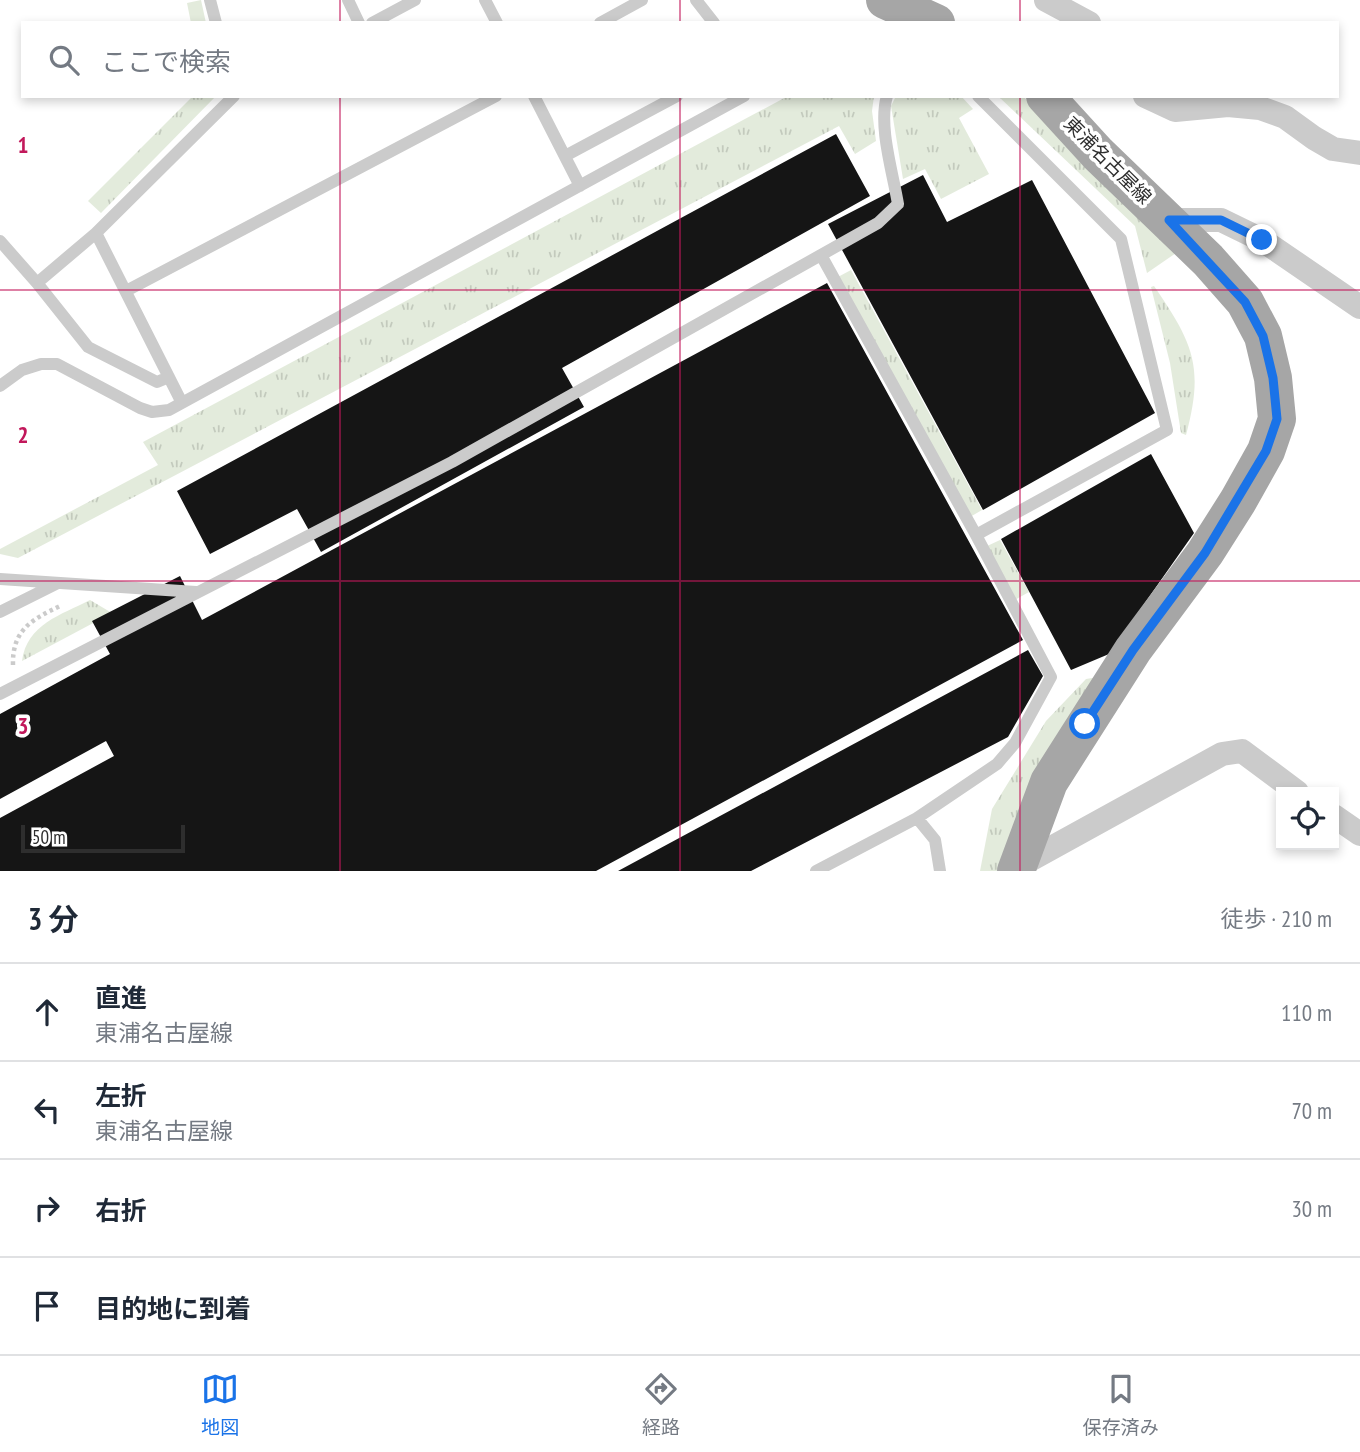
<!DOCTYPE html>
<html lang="ja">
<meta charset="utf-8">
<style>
body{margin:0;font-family:"PT Sans Narrow","Noto Sans JP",sans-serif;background:#f2f2f3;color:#1f2937}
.controls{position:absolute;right:21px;bottom:21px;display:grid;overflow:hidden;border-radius:0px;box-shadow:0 4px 10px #0003}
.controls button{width:63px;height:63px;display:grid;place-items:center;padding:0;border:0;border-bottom:2px solid #e0e1e3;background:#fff;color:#1f2937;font:35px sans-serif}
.scale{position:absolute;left:21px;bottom:18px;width:164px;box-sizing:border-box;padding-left:7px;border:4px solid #2e2e2e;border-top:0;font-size:19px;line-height:24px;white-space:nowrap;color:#2e2e2e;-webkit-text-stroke:5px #fff;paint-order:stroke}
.stop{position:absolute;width:21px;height:21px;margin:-16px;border:5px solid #1a73e8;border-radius:50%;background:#fff}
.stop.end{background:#1a73e8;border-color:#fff;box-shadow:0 2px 7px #0008}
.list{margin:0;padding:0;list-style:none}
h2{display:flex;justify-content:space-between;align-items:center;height:91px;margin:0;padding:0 28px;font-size:30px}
h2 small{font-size:23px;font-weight:400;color:#747a83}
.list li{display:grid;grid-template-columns:46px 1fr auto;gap:21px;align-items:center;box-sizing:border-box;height:98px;padding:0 28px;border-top:2px solid #e0e1e3}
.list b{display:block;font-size:26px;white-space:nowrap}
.list p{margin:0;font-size:23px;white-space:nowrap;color:#747a83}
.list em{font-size:23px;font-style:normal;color:#747a83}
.icon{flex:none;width:38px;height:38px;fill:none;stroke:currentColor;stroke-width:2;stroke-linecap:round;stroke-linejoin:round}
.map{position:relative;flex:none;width:1360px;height:871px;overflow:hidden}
.search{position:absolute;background:#fff;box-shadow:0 4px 10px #0003;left:21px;right:21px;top:21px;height:77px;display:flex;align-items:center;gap:18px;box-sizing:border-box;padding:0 24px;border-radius:0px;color:#747a83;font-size:26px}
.sheet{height:483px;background:#fff}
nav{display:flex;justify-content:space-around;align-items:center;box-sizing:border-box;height:98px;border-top:2px solid #e0e1e3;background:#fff;font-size:19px;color:#747a83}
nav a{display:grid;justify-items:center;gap:4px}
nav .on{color:#1a73e8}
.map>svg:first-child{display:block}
</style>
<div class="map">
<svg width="1360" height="871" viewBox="0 0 1360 871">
<defs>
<pattern id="grass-tufts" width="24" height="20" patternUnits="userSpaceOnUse" patternTransform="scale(1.75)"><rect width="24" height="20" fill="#e3ebdc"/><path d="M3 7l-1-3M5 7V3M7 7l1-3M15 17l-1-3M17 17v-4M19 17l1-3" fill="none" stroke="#c3cabd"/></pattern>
</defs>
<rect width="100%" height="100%" fill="#fff"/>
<path fill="url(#grass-tufts)" d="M201,0l5,23h-15l-4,-20z
M193,96h23l-115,117 -13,-12z
M788,96h86l-2,15 4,30 -21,13 -16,-28 -821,432 -18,-4v-5l158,-84 -15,-23z
M896,96h65l12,13 -14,9 30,56 -48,25 -16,-30 -22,10 -12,-73z
M998,96h25l153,157 -29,20 -12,-47z
M851,270l131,240 -12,7 -134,-239z
M1154,286c38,56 51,79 32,149l-5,-2 -11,-70 -19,-76z
M1000,540l29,52 -16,9 -28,-54z
M90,600l22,13 -90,48c5,-37 39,-46 68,-61z
M1104,676l-97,195h-27l12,-62 54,-88 40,-42z"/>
<path fill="#151515" d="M836,134l34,62 -308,172 22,39 -263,145 -24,-43 -87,45 -33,-63z
M923,175l24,47 85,-42 123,233 -172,97 -155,-286z
M827,283l196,357 -427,231h-596v-53l114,-62 -8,-15 -106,58v-85l110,-60 -18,-33 88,-45 22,44z
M1151,454l43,79 -85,121 -38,16 -70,-131z
M1028,650l15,26 -35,61 -257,134h-133z"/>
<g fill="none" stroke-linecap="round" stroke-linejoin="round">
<path stroke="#cbcbcb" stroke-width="4.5" stroke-dasharray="3.5 3.5" stroke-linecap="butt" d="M13,665c-1,-36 20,-46 49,-60"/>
<path stroke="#cbcbcb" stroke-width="12" d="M210,0l6,23
M348,0l11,23
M485,0l12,23
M696,0l18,23
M372,23l43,-23
M600,23l42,-23
M534,96l46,90
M565,156l112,-60
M0,241l37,42 59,-50
M37,283l51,64 69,35 12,-5
M126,291l370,-195
M0,386l22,-16 19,-6h16l83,44 12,4 17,-2 575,-314
M182,403l-86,-170 138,-137
M976,535l191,-105 -46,-191 -143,-143
M0,579l196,13
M0,612l56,-28
M0,694l452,-232 426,-239 20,-19c-5,-31 -20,-78 -11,-108
M917,818l18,22 5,31
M816,871l101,-53 80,-54 18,-21 36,-66 -75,-142 -155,-280"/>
<path stroke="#cbcbcb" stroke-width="24" d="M1046,0l43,23
M1145,96l30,14 53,-5 32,3 25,9 29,21 19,11 27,4
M1169,220h52l41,20 98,67
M1334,816l26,18
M1017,867l205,-113 20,-3 55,41"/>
<path stroke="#a6a6a6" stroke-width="38" d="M885,0l51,23
M1016,871l33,-89 84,-132 72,-97 33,-52 28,-50 11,-32 -4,-41 -10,-42 -18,-34 -37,-42 -110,-106 -53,-58"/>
</g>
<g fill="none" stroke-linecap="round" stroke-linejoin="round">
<path stroke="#1a73e8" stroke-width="9" d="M1085,724l48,-74 72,-97 61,-102 11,-32 -4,-41 -10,-42 -18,-34 -76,-82h52l41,20"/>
</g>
<path fill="none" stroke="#c2185b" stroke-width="2" stroke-opacity="0.55" d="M340,0v23M680,0v23M1020,0v23M340,96v775M680,96v775M1020,96v775M0,290h1360M0,581h1360"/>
<g text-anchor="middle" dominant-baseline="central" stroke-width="7" stroke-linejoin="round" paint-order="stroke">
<g font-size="19" fill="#2e2e2e" stroke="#fff">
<text transform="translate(1108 160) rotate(45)">東浦名古屋線</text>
</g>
</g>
<g font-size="23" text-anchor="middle" font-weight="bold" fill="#c2185b" stroke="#fff" stroke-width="7" stroke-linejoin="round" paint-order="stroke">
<text x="23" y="153">1</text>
<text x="23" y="443">2</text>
<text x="23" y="734">3</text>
</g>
</svg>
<div class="controls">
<button><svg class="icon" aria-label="locate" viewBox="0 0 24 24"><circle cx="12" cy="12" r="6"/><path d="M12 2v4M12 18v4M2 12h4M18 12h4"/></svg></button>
</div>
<div class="scale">50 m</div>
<div class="stop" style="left:1085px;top:724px"></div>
<div class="stop end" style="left:1262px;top:240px"></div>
<div class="search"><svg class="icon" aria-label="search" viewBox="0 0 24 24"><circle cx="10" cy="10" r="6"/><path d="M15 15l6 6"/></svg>ここで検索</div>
</div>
<section class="sheet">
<h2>3 分<small>徒歩 · 210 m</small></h2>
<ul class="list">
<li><svg class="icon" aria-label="ahead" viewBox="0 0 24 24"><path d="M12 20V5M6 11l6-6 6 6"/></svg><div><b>直進</b><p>東浦名古屋線</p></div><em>110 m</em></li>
<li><svg class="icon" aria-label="left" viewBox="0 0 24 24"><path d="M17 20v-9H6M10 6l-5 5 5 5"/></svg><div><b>左折</b><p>東浦名古屋線</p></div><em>70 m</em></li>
<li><svg class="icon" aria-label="right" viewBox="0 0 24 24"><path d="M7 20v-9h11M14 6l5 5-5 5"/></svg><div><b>右折</b></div><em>30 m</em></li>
<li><svg class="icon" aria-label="arrive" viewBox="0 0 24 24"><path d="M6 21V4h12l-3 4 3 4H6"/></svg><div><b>目的地に到着</b></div></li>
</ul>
</section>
<nav>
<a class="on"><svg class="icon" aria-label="map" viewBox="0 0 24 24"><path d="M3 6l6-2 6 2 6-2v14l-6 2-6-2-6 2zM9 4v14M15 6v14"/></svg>地図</a>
<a><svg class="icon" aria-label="directions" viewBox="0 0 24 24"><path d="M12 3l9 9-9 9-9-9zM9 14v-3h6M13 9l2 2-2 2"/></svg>経路</a>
<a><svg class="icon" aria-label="saved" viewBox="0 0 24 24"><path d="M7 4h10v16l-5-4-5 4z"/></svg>保存済み</a>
</nav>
